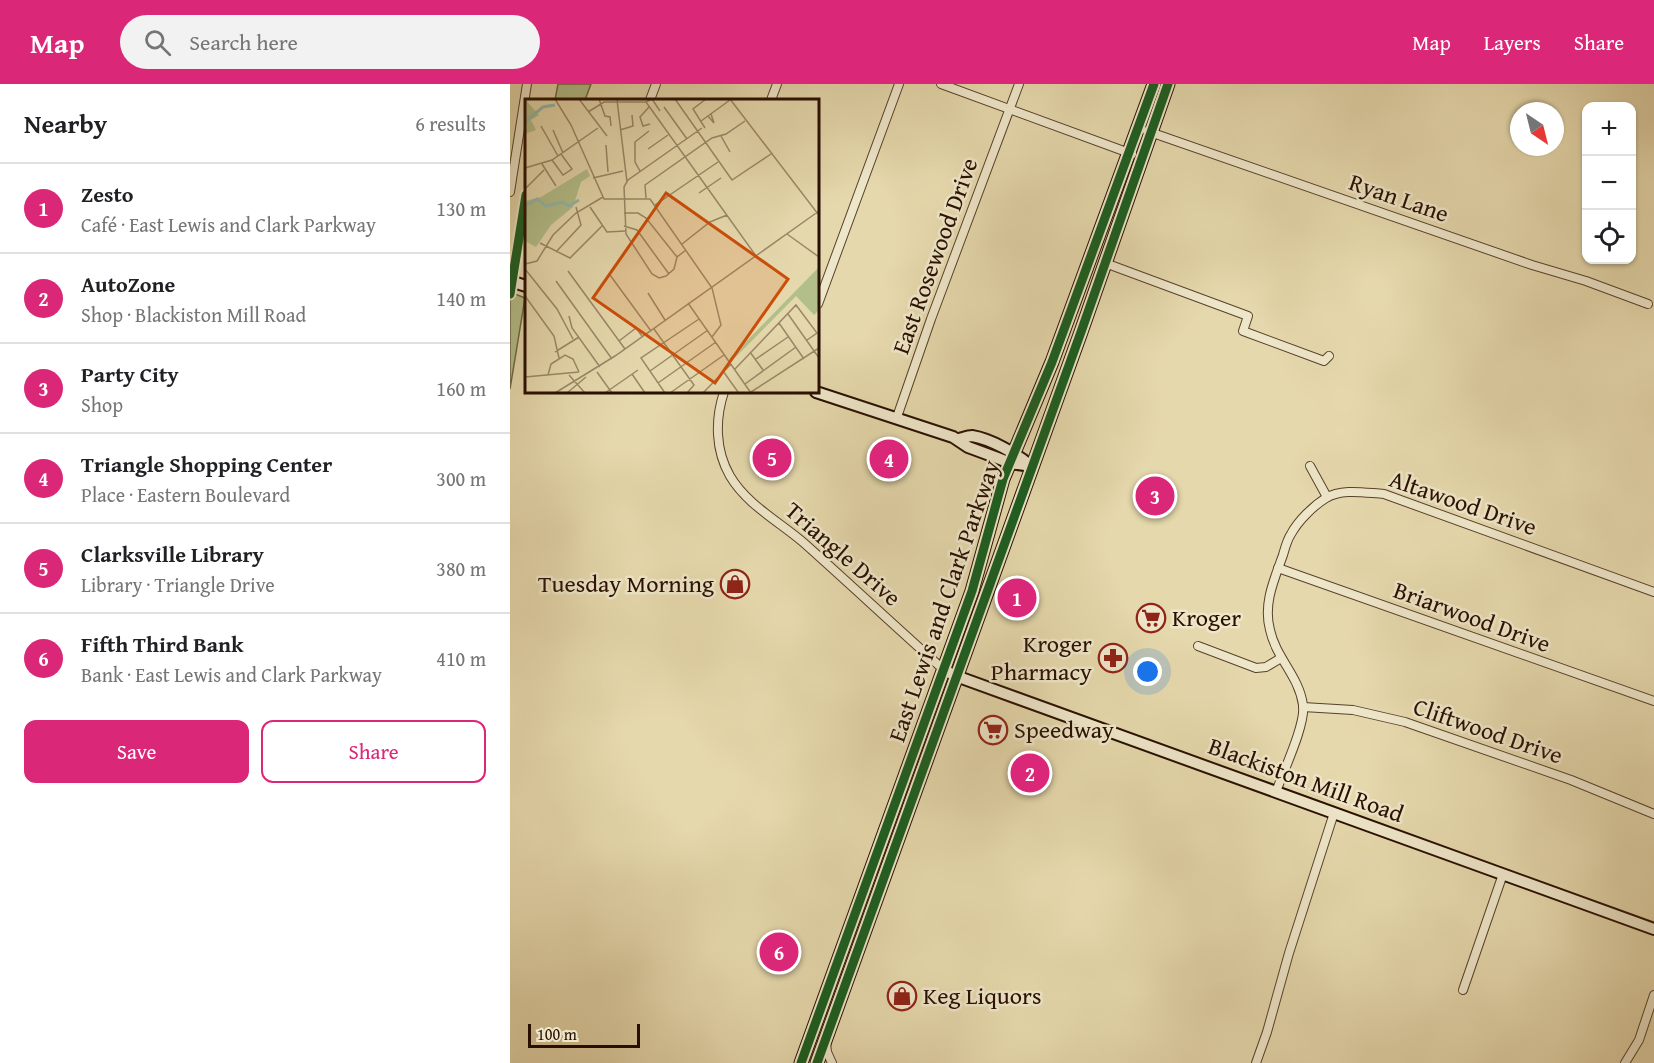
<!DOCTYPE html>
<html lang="en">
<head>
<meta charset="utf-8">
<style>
  :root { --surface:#fff; --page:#f2f2f2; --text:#202124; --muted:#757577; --line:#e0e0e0; --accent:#db2777 }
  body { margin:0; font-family:"Gentium Book Plus",serif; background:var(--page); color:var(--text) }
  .controls { position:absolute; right:18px; top:18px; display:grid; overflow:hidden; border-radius:12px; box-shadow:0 2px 4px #0004 }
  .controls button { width:54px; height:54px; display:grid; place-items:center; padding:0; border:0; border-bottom:2px solid var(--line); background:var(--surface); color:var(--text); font:30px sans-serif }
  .compass { position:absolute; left:1000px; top:18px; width:54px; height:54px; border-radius:50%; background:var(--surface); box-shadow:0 2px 4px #0004; rotate:145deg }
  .scale { position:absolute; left:18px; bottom:15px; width:112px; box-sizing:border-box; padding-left:6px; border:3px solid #290f00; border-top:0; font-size:16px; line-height:21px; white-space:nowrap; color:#290f00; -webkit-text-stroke:4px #eee6c9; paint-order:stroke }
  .you { position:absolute; left:638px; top:588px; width:21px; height:21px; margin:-15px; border:4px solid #fff; border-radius:50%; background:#1a73e8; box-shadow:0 0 0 9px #1a73e833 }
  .badge { display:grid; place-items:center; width:39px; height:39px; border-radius:50%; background:var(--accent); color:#fff; font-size:20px; font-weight:700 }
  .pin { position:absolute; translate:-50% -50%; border:3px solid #fff; box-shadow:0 2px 6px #0006 }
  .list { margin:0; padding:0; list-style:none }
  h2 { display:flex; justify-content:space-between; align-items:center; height:78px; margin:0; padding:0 24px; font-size:26px }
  h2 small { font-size:20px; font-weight:400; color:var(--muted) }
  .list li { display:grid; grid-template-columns:39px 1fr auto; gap:18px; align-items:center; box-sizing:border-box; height:90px; padding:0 24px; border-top:2px solid var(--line) }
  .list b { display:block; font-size:22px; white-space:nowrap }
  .list p { margin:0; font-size:20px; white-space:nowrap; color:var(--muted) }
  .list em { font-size:20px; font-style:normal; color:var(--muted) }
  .actions { display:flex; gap:12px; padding:18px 24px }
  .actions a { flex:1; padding:14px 0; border:2px solid var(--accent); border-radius:12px; text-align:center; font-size:21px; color:var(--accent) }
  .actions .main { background:var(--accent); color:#fff }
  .icon { flex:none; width:33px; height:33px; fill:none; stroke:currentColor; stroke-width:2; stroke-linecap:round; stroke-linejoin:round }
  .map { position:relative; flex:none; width:1144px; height:979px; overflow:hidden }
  header { display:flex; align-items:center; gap:36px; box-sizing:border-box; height:84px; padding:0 30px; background:var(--accent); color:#fff }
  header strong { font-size:28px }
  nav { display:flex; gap:33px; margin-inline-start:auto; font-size:21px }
  .search { width:420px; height:54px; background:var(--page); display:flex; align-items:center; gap:15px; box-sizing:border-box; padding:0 21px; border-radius:33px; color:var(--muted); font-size:22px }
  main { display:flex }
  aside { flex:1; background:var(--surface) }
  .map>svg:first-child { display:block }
  .green { fill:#b3bf8a; stroke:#6e6745; stroke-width:1.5 }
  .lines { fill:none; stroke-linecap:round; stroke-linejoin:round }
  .minor-casing { stroke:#58412b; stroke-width:10 }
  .secondary-casing { stroke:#290f00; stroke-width:14 }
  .primary-casing { stroke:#290f00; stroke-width:15 }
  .minor { stroke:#eee6c9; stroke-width:8 }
  .secondary { stroke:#eee6c9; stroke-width:10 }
  .primary { stroke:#e5d8ac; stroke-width:12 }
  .cycleway-casing { stroke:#eee6c9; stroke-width:13 }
  .cycleway { stroke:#1b5e20; stroke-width:9 }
  .labels { text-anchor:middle; stroke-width:5; stroke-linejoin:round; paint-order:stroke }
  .street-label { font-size:24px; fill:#290f00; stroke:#eee6c9 }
  .poi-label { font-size:24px; fill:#290f00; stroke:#eee6c9; text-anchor:start }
  .inset-river { fill:none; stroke:#96b9ab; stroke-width:3 }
  .inset-road { fill:none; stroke:#9a8867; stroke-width:1.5 }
  .view { fill:#cb4e0a; fill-opacity:0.15; stroke:#cb4e0a; stroke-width:3 }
  .inset-edge { fill:none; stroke:#290f00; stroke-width:3 }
</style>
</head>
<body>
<header>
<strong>Map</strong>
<div class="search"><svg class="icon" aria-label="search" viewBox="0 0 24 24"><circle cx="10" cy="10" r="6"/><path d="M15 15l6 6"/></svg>Search here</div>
<nav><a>Map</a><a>Layers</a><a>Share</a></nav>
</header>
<main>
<aside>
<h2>Nearby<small>6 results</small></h2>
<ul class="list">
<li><span class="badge">1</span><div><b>Zesto</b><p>Café · East Lewis and Clark Parkway</p></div><em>130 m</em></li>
<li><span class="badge">2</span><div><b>AutoZone</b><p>Shop · Blackiston Mill Road</p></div><em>140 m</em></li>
<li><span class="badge">3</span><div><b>Party City</b><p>Shop</p></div><em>160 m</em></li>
<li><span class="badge">4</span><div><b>Triangle Shopping Center</b><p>Place · Eastern Boulevard</p></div><em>300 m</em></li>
<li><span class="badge">5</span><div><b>Clarksville Library</b><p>Library · Triangle Drive</p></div><em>380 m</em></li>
<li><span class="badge">6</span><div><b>Fifth Third Bank</b><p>Bank · East Lewis and Clark Parkway</p></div><em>410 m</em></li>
</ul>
<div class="actions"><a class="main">Save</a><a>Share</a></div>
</aside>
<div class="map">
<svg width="1144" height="979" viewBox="0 0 1144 979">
  <rect width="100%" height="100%" fill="#e5d8ac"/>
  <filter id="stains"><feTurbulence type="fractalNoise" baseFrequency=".00333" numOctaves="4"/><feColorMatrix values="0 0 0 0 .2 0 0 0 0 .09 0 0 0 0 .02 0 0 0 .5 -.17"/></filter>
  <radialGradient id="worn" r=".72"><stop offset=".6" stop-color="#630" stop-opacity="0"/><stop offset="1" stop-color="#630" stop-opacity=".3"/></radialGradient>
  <g class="green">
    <polygon points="48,0 81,0 75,16 45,16"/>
    <polygon points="0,208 15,214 0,305"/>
  </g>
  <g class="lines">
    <g class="minor-casing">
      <g id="minor">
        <polyline points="431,0 622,70"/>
        <polyline points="140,16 146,0"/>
        <polyline points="261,16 267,0"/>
        <polyline points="637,47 1022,181 1076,197 1138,220"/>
        <polyline points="0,108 17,0"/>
        <polyline points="595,179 738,232 733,247 814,277 819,272"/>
        <polyline points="308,220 389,0"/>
        <path d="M214,308C205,335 205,366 220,392C237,421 270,438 294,459C341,501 387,544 434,586"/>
        <polyline points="387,333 421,235 509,0"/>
        <polyline points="800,382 817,413"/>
        <polyline points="768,484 1144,617"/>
        <polyline points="688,562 746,584 756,583 771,574"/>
        <polyline points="793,623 843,626 895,638 1061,696 1144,730"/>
        <path d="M766,708C773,688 796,640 793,621C789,592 766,574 760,546C753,520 764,496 773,471C775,464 777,456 781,450C788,437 803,422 816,414C832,404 856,409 874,410L1144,508"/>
        <polyline points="953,906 993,790"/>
        <polyline points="316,958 317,968 322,979"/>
        <polyline points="746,979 757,948 779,869 824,729"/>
        <polyline points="1115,979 1129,956 1144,911"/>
      </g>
    </g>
    <g class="secondary-casing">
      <g id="secondary">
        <polyline points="0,197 16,202"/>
        <polyline points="306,308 443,353 458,363 485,373 500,379 522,382"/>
        <path d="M449,355C453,354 458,352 462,352C481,355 507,370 521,382"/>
        <polyline points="434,586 446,592 1144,845"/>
      </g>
    </g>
    <g class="primary-casing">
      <g id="primary">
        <polyline points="291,979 462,507 493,395 542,278 644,0"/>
        <polyline points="307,979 571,248 658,0"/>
      </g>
    </g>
    <use href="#minor" class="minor"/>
    <use href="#secondary" class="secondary"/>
    <use href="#primary" class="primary"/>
    <g class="cycleway-casing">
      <g id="cycleway">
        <polyline points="0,210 16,111"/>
        <polyline points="291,979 462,507 493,395 542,278 644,0"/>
        <polyline points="307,979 571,248 658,0"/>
      </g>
    </g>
    <use href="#cycleway" class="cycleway"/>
  </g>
  <defs>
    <g id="shop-ring" transform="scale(1.5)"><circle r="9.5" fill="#eee6c9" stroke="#8f2418" stroke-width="1.5"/><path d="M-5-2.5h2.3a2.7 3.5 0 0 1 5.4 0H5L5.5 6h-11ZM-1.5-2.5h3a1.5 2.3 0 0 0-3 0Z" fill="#8f2418"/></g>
    <g id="supermarket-ring" transform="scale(1.5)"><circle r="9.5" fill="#eee6c9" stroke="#8f2418" stroke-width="1.5"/><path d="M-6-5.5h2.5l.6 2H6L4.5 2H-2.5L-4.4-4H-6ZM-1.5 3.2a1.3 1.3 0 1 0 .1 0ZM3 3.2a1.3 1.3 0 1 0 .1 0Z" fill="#8f2418"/></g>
    <g id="pharmacy-ring" transform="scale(1.5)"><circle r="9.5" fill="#eee6c9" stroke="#8f2418" stroke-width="1.5"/><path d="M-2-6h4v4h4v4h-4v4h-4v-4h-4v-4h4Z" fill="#8f2418"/></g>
  </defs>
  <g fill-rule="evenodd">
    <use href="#shop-ring" x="225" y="500"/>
    <use href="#supermarket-ring" x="641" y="534"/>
    <use href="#pharmacy-ring" x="603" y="574"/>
    <use href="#supermarket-ring" x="483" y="646"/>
    <use href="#shop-ring" x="392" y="912"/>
  </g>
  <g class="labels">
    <g class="street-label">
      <text transform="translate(889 114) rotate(19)" y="8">Ryan Lane</text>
      <text transform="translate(425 172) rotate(-70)" y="8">East Rosewood Drive</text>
      <text transform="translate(953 419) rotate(19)" y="8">Altawood Drive</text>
      <text transform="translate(333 470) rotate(41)" y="8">Triangle Drive</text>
      <text transform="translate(434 517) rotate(-71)" y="8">East Lewis and Clark Parkway</text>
      <text transform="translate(962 533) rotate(20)" y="8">Briarwood Drive</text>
      <text transform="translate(978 647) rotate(19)" y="8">Cliftwood Drive</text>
      <text transform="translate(796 696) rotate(20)" y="8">Blackiston Mill Road</text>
    </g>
    <g class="poi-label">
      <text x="204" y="508" text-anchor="end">Tuesday Morning</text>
      <text x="662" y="542">Kroger</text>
      <text x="582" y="568" text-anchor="end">Kroger<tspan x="582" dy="28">Pharmacy</tspan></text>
      <text x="504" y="654">Speedway</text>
      <text x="413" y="920">Keg Liquors</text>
    </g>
  </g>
  <g transform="translate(15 15)">
    <rect width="294" height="294" fill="#e5d8ac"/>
    <path d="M0,0L14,16L6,21L11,31L0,35ZM62,70L65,77L56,83L48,108L26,126L11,148L0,142V102L16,98ZM294,168V211L289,216L271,197L206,263L204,260Z" fill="#b3bf8a"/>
    <path class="inset-river" d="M1,22L18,8L30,6M0,107L12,100L21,107L37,103L44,107L54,101"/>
    <path class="inset-road" d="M30,0L46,26L79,100H125L187,189M54,0L82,37M74,0L80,17L85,18L86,27M150,0L207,81L246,55M205,0L293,115M92,1L102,83M121,3L127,0L135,12M124,8L115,18L118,27L125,25M139,8L162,40M63,13L79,3H121L231,157M183,17L189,24L186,15M176,22L205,1M16,27L33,57M180,29L168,10L181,0M28,31L38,54M95,31L108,27L107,16M196,37L205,53M81,46L83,73M123,50L143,36M27,61L38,76L47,70L36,55M17,65L31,87M0,69L27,61L73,29M115,72L110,63V43L124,32M68,79L98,72M0,90L19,71M174,94L196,79M121,99L120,86L187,39L201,35L220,22M130,106L193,63M65,108L82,133L100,132M99,114H113L121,119L152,158M99,127L112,131L144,175M262,135L294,158M15,144L45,159L77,127M157,145L185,123L202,116M161,151L152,158L149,170L141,177L134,179L127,175L101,135L99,88L103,81L177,29M31,153L56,126L51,108M0,165L12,162L28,136L51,114L78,98M0,170L32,210L48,240M43,172L100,250M85,176L126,232M31,182L87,260M123,194L140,221M0,197L29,237L34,259M163,204L226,294M263,215L294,259M44,217L47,229L75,268M254,224L279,260M129,230L169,286L162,294M187,238L196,226L187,189M94,242L111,229L117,237M30,253L54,238M225,253L238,271M231,260L263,238M210,270L271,206L292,234L282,241M125,272L183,231M198,272L213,293M72,273L87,294M107,275L120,294M23,276L26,265L40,256L48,260L54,273M44,276L60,294M0,278L54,273M133,284L191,243M220,285L271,248M226,293L294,249M30,294L90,257L294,112M42,294L61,278M80,294L113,271M140,294L116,259L174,220M145,294L199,256M178,294L206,265"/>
    <path class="view" d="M141,94L263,180L190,284L68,199Z"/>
    <rect width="294" height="294" class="inset-edge"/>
  </g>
  <rect width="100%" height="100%" filter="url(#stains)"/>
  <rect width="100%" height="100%" fill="url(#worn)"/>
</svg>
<div class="controls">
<button>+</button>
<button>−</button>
<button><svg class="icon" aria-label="locate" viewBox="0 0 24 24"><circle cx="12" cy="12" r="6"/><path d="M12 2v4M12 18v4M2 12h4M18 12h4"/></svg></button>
</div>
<svg class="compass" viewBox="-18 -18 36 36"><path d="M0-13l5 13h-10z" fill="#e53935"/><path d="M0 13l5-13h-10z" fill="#757577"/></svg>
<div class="scale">100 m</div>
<div class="you"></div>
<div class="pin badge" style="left:507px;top:514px">1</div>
<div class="pin badge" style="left:520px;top:689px">2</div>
<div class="pin badge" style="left:645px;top:412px">3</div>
<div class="pin badge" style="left:379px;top:375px">4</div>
<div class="pin badge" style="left:262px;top:374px">5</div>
<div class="pin badge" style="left:269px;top:868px">6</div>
</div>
</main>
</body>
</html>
